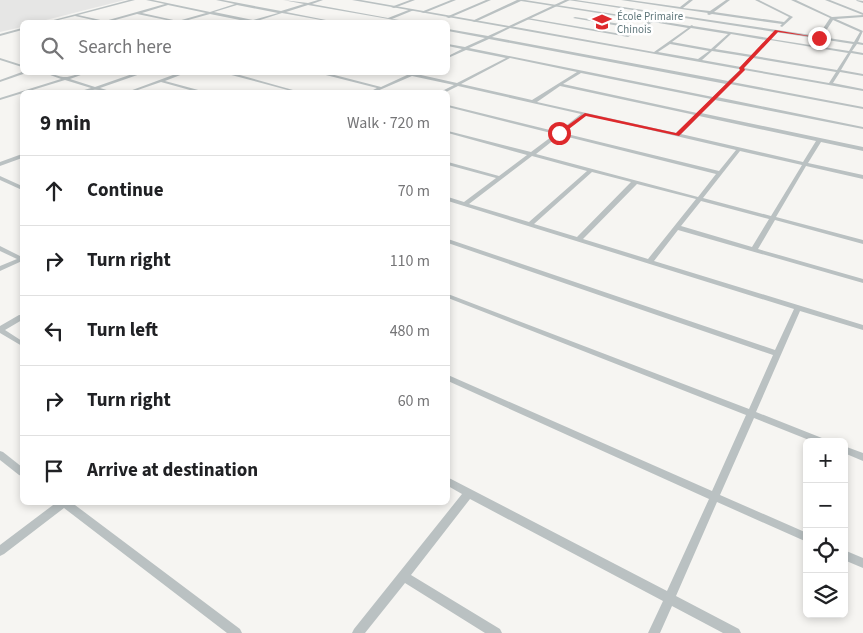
<!DOCTYPE html>
<html lang="en">
<head>
<meta charset="utf-8">
<style>
  :root { --surface:#fff; --page:#f2f2f2; --text:#202124; --muted:#757577; --line:#e0e0e0 }
  body { margin:0; font-family:"Source Sans 3",sans-serif; background:var(--page); color:var(--text) }
  .controls { position:absolute; right:15px; bottom:15px; display:grid; overflow:hidden; border-radius:8px; box-shadow:0 2px 8px #0003 }
  .controls button { width:45px; height:45px; display:grid; place-items:center; padding:0; border:0; border-bottom:1px solid var(--line); background:var(--surface); color:var(--text); font:25px sans-serif }
  .stop { position:absolute; width:15px; height:15px; margin:-11px; border:4px solid #de292c; border-radius:50%; background:#fff }
  .stop.end { background:#de292c; border-color:#fff; box-shadow:0 1px 5px #0008 }
  .list { margin:0; padding:0; list-style:none }
  h2 { display:flex; justify-content:space-between; align-items:center; height:65px; margin:0; padding:0 20px; font-size:21px }
  h2 small { font-size:16px; font-weight:400; color:var(--muted) }
  .list li { display:grid; grid-template-columns:32px 1fr auto; gap:15px; align-items:center; box-sizing:border-box; height:70px; padding:0 20px; border-top:1px solid var(--line) }
  .list b { display:block; font-size:19px; white-space:nowrap }
  .list em { font-size:16px; font-style:normal; color:var(--muted) }
  .icon { flex:none; width:28px; height:28px; fill:none; stroke:currentColor; stroke-width:2; stroke-linecap:round; stroke-linejoin:round }
  .map { position:relative; flex:none; width:863px; height:633px; overflow:hidden }
  .search { position:absolute; background:var(--surface); box-shadow:0 2px 8px #0003; left:20px; top:20px; width:430px; height:55px; display:flex; align-items:center; gap:12px; box-sizing:border-box; padding:0 18px; border-radius:8px; color:var(--muted); font-size:19px }
  .panel { position:absolute; background:var(--surface); box-shadow:0 2px 8px #0003; left:20px; top:90px; width:430px; height:415px; border-radius:8px }
  .map>svg:first-child { display:block }
  .built { fill:#e6e6e5 }
  .lines { fill:none; stroke-linecap:round; stroke-linejoin:round }
  .minor { fill:#bac1c2; fill-rule:evenodd }
  .tertiary { fill:#bac1c2; fill-rule:evenodd }
  .route { fill:#de292c }
  .labels { text-anchor:middle; stroke-width:5; stroke-linejoin:round; paint-order:stroke }
  .far-poi-label { font-size:11px; fill:#61787c; stroke:#fff; text-anchor:start }
</style>
</head>
<body>
<div class="map">
<svg width="863" height="633" viewBox="0 0 863 633">
  <rect width="100%" height="100%" fill="#f6f5f2"/>
  <polygon class="built" points="0,0 125,0 38,22 22,22 22,27 0,32"/>
  <g class="lines">
    <g class="minor">
      <path d="M129,0H135L78,15L105,21L165,4L146,0H153L210,12L235,4L216,0H223L281,11L304,4L283,0L308,3L318,0H323L312,4L388,18L411,9L414,10L392,19L406,21V22L308,5L286,12L331,21L332,22L282,13L257,21V22H250L210,14L181,22H176L137,14L108,22H102L75,16L50,22H46ZM168,5L206,13L178,21L142,13ZM237,5L278,13L253,20L214,12Z"/>
      <polygon points="410,0 415,0 394,8 391,7"/>
      <polygon points="451,0 456,0 424,13 421,12"/>
      <polygon points="486,0 491,0 449,18 446,17"/>
      <path d="M517,0H525L690,26L692,25L693,26L768,38L770,37L771,39L849,51L853,44L568,0H576L818,36L830,18L791,0H796L832,17L863,15V17L836,19L863,31L858,42L863,43V45L857,44L852,51L863,53V55L851,53L841,70L863,74V76L840,72L833,83L863,89V91L744,70L732,82L863,107V109L730,84L717,97L863,127V129L715,100L701,113L863,147V151L821,142L808,163L863,175V179L806,166L776,217L863,240V244L775,220L758,249L863,279V283L678,230L654,261L863,325V330L800,311L756,412L827,440L828,442H814L754,418L720,495L807,533V542L717,502L676,596L739,629L741,633H723L672,606L660,633H648L663,601L470,499L411,575L500,629L502,633H485L405,583L365,633H352L354,629L462,494L448,486V478L451,479L667,591L709,499L448,381V375L712,491L746,415L448,298V294L749,409L773,355L448,243V239L775,350L794,309L448,201V197L464,202L496,178L448,165V162L499,176L527,155L448,133V131L531,152L555,134L448,107V105L558,132L581,114L458,86L446,92H442V91L454,85L412,76L375,92H371V91L377,88L314,72H323L381,87L407,75L399,72L412,73L457,83L506,58L466,50L448,58V56L462,49L448,46V44L465,47L485,38L448,31V29L488,36L510,26L654,52L688,28L653,22L628,37L526,19L528,18L627,35L637,29L573,18L575,17L640,27L649,21L521,1L475,22L472,21ZM833,20L860,32L854,42L822,37ZM510,28L739,69L740,70L728,81L492,37ZM691,28L728,34L711,49L672,42ZM731,34L766,40L752,55L715,49ZM489,39L726,84L713,97L469,48ZM770,40L848,53L837,70L755,56ZM670,44L709,51L698,59L658,52ZM712,51L750,57L741,67L702,60ZM510,58L577,72L532,100L461,84ZM753,58L836,72L829,83L744,68ZM581,73L711,99L697,113L563,84ZM560,86L695,115L676,133L537,102ZM586,115L736,150L719,171L563,133ZM699,116L816,141L803,162L681,134ZM560,135L716,174L698,197L536,154ZM740,151L802,165L771,216L703,198ZM532,156L587,171L529,222L469,204ZM592,172L631,182L577,237L534,224ZM637,184L696,199L648,259L583,239ZM701,201L769,219L752,247L681,226Z"/>
      <polygon points="621,0 630,0 680,7 689,0 693,0 683,8 710,11 726,0 730,0 714,12 784,22 789,17 755,0 759,0 793,17 782,27 780,26 782,24 712,14 709,15 707,14 708,13"/>
      <polygon points="825,0 830,0 863,13 863,15"/>
      <polygon points="856,0 863,1 863,3 857,1"/>
      <polygon points="22,28 22,30 0,36 0,34"/>
      <polygon points="0,58 22,65 22,67 0,60"/>
      <polygon points="22,72 29,72 0,82 0,80"/>
      <path d="M42,72C50,72 56,76 63,77C70,78 80,72 89,72L70,79L95,87L138,72H146L100,88L110,91V92C104,92 99,89 93,90C89,91 86,92 81,92V91L91,88L65,80L0,100V98L61,79Z"/>
      <polygon points="181,72 188,72 165,81 202,91 202,92 197,92 161,82 132,92 127,92"/>
      <polygon points="220,72 229,72 300,92 295,92"/>
      <polygon points="22,154 22,158 0,166 0,162"/>
      <polygon points="0,176 22,186 22,190 0,180"/>
      <polygon points="0,246 22,257 22,261 0,271 0,266 17,259 0,251"/>
      <polygon points="19,315 22,315 22,320 5,330 22,341 22,346 0,333 0,326"/>
      <polygon points="844,446 863,453 863,461 844,453"/>
      <polygon points="0,451 3,452 22,467 22,476 19,475 0,460"/>
      <polygon points="57,502 71,502 240,629 242,633 227,633 64,508 4,554 0,556 0,545"/>
      <polygon points="844,550 863,558 863,568 844,560"/>
    </g>
    <polygon class="tertiary" points="352,0 361,0 509,26 565,0 570,0 510,28"/>
  </g>
  <polygon class="route" points="775,30 821,38 778,32 744,68 745,70 679,136 586,116 561,135 557,133 585,113 676,133 740,70 739,68"/>
  <defs>
    <g id="school-bare" transform="scale(1.5)"><path d="M0-5L7-2L0 1L-7-2ZM-4 1L0 2.5L4 1V4Q0 6-4 4Z" fill="#de292c" stroke="#fff" stroke-width="2.5" paint-order="stroke"/></g>
  </defs>
  <g fill-rule="evenodd">
    <use href="#school-bare" x="602" y="22"/>
  </g>
  <g class="labels">
    <g class="far-poi-label">
      <text x="617" y="20">École Primaire<tspan x="617" dy="13">Chinois</tspan></text>
    </g>
  </g>
</svg>
<div class="controls">
<button>+</button>
<button>−</button>
<button><svg class="icon" aria-label="locate" viewBox="0 0 24 24"><circle cx="12" cy="12" r="6"/><path d="M12 2v4M12 18v4M2 12h4M18 12h4"/></svg></button>
<button><svg class="icon" aria-label="layers" viewBox="0 0 24 24"><path d="M12 4l9 5-9 5-9-5zM3 14l9 5 9-5"/></svg></button>
</div>
<div class="stop" style="left:559px;top:133px"></div>
<div class="stop end" style="left:819px;top:38px"></div>
<div class="search"><svg class="icon" aria-label="search" viewBox="0 0 24 24"><circle cx="10" cy="10" r="6"/><path d="M15 15l6 6"/></svg>Search here</div>
<section class="panel">
<h2>9 min<small>Walk · 720 m</small></h2>
<ul class="list">
<li><svg class="icon" aria-label="ahead" viewBox="0 0 24 24"><path d="M12 20V5M6 11l6-6 6 6"/></svg><div><b>Continue</b></div><em>70 m</em></li>
<li><svg class="icon" aria-label="right" viewBox="0 0 24 24"><path d="M7 20v-9h11M14 6l5 5-5 5"/></svg><div><b>Turn right</b></div><em>110 m</em></li>
<li><svg class="icon" aria-label="left" viewBox="0 0 24 24"><path d="M17 20v-9H6M10 6l-5 5 5 5"/></svg><div><b>Turn left</b></div><em>480 m</em></li>
<li><svg class="icon" aria-label="right" viewBox="0 0 24 24"><path d="M7 20v-9h11M14 6l5 5-5 5"/></svg><div><b>Turn right</b></div><em>60 m</em></li>
<li><svg class="icon" aria-label="arrive" viewBox="0 0 24 24"><path d="M6 21V4h12l-3 4 3 4H6"/></svg><div><b>Arrive at destination</b></div></li>
</ul>
</section>
</div>
</body>
</html>
